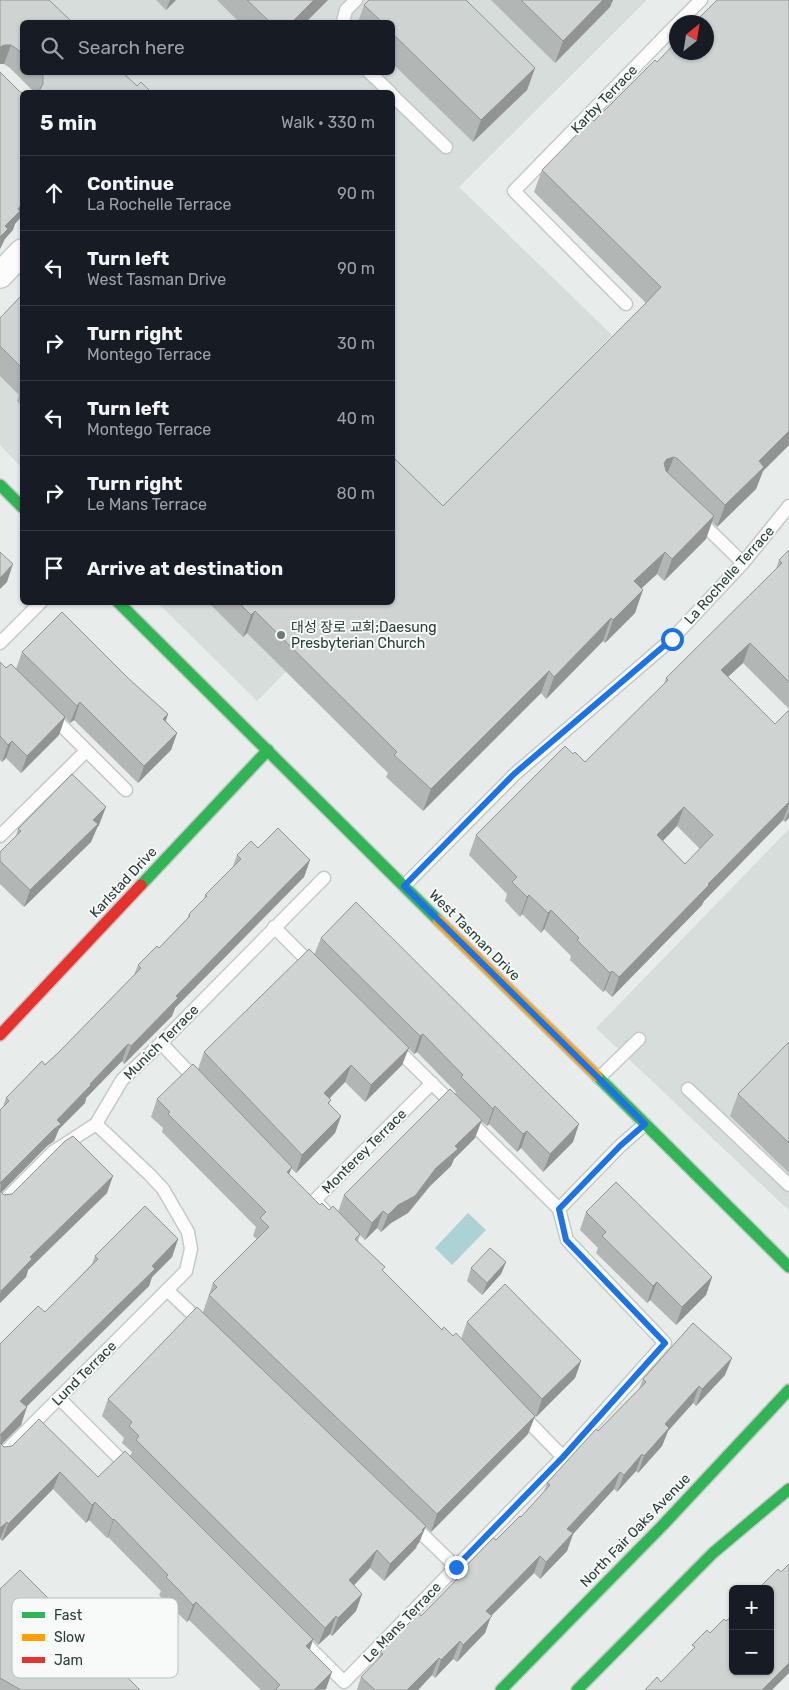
<!DOCTYPE html>
<html lang="en">
<head>
<meta charset="utf-8">
<style>
  :root { --surface:#171b24; --page:#242831; --text:#f1f3f6; --muted:#9ea1a6; --line:#363941 }
  body { margin:0; font-family:Rubik,"Noto Sans KR",sans-serif; background:var(--page); color:var(--text) }
  .controls { position:absolute; right:15px; bottom:15px; display:grid; overflow:hidden; border-radius:8px; box-shadow:0 1px 4px #0004 }
  .controls button { width:45px; height:45px; display:grid; place-items:center; padding:0; border:0; border-bottom:1px solid var(--line); background:var(--surface); color:var(--text); font:25px sans-serif }
  .compass { position:absolute; left:669px; top:15px; width:45px; height:45px; border-radius:50%; background:var(--surface); box-shadow:0 1px 4px #0004; rotate:30deg }
  .stop { position:absolute; width:15px; height:15px; margin:-11px; border:4px solid #1a73e8; border-radius:50%; background:#fff }
  .stop.end { background:#1a73e8; border-color:#fff; box-shadow:0 1px 5px #0008 }
  .list { margin:0; padding:0; list-style:none }
  h2 { display:flex; justify-content:space-between; align-items:center; height:65px; margin:0; padding:0 20px; font-size:21px }
  h2 small { font-size:16px; font-weight:400; color:var(--muted) }
  .list li { display:grid; grid-template-columns:32px 1fr auto; gap:15px; align-items:center; box-sizing:border-box; height:75px; padding:0 20px; border-top:1px solid var(--line) }
  .list b { display:block; font-size:19px; white-space:nowrap }
  .list p { margin:0; font-size:16px; white-space:nowrap; color:var(--muted) }
  .list em { font-size:16px; font-style:normal; color:var(--muted) }
  .icon { flex:none; width:28px; height:28px; fill:none; stroke:currentColor; stroke-width:2; stroke-linecap:round; stroke-linejoin:round }
  .map { position:relative; flex:none; width:789px; height:1690px; overflow:hidden }
  .search { position:absolute; background:var(--surface); box-shadow:0 1px 4px #0004; left:20px; top:20px; width:375px; height:55px; display:flex; align-items:center; gap:12px; box-sizing:border-box; padding:0 18px; border-radius:8px; color:var(--muted); font-size:19px }
  .panel { position:absolute; background:var(--surface); box-shadow:0 1px 4px #0004; left:20px; top:90px; width:375px; height:515px; border-radius:8px }
  .map>svg:first-child { display:block }
  .built { fill:#d6ddda }
  .water { fill:#acd2d6 }
  .lines { fill:none; stroke-linecap:round; stroke-linejoin:round }
  .lane-casing { stroke:#c5c9c7; stroke-width:15 }
  .street-casing { stroke:#c5c9c7; stroke-width:28 }
  .fast-casing { stroke:#c4c9c7; stroke-width:14 }
  .slow-casing { stroke:#c4c9c7; stroke-width:14 }
  .jam-casing { stroke:#c4c9c7; stroke-width:14 }
  .lane { stroke:#fcfcfc; stroke-width:12 }
  .street { stroke:#fcfcfc; stroke-width:25 }
  .fast { stroke:#30b455; stroke-width:11 }
  .slow { stroke:#ff9f0a; stroke-width:11 }
  .jam { stroke:#e5322d; stroke-width:11 }
  .wall { fill:#b2b6b5; fill-rule:evenodd }
  .shaded-wall { fill:#919493 }
  .building { fill:#cfd4d2; stroke:#919493; fill-rule:evenodd }
  .route { stroke:#1a73e8; stroke-width:6 }
  .poi-dot { fill:#6a7c76; stroke:#f7faf8; stroke-width:2 }
  .labels { text-anchor:middle; stroke-width:4; stroke-linejoin:round; paint-order:stroke }
  .street-label { font-size:14px; fill:#263f37; stroke:#f7faf8 }
  .poi-label { font-size:14px; fill:#263f37; stroke:#f7faf8; text-anchor:start }
  .key { fill:#f7faf8; stroke:#b8c2be; stroke-width:1 }
  .key-label { font-size:14px; fill:#263f37 }
</style>
</head>
<body>
<div class="map">
<svg width="789" height="1690" viewBox="0 0 789 1690">
  <rect width="100%" height="100%" fill="#e8ecea"/>
  <g class="built">
    <polygon points="48,0 647,0 459,187 612,335 393,562 392,92 142,92 122,73 392,72 392,22 71,22"/>
    <polygon points="22,305 22,468 0,445 0,328"/>
    <polygon points="158,603 353,603 257,701"/>
    <polygon points="789,829 789,1210 783,1205 596,1028"/>
  </g>
  <polygon class="water" points="468,1213 486,1230 452,1265 435,1248"/>
  <g class="lines">
    <g class="lane-casing">
      <g id="lane">
        <polyline points="343,22 346,10 356,0"/>
        <polyline points="679,22 701,0"/>
        <polyline points="369,72 390,92"/>
        <polyline points="392,95 446,147"/>
        <polyline points="626,304 514,191 676,25"/>
        <polyline points="698,519 743,563"/>
        <polyline points="0,643 41,602"/>
        <polyline points="50,714 126,790"/>
        <polyline points="0,836 86,751"/>
        <polyline points="404,886 515,774 672,639 743,563 789,506"/>
        <polyline points="274,927 314,967"/>
        <polyline points="161,1043 197,1081"/>
        <polyline points="599,1078 639,1039"/>
        <polyline points="688,1089 789,1185"/>
        <polyline points="0,1205 53,1152 96,1124 122,1080 161,1043 324,878"/>
        <polyline points="559,1209 620,1146 645,1124"/>
        <polyline points="325,1211 315,1200 432,1083"/>
        <polyline points="167,1290 203,1324"/>
        <polyline points="59,1398 130,1469"/>
        <polyline points="521,1414 563,1457"/>
        <polyline points="0,1457 186,1271 191,1249 188,1232 163,1189 150,1175 96,1124"/>
        <polyline points="411,1523 456,1567"/>
        <polyline points="298,1636 344,1682 563,1457 665,1343 567,1240 559,1209 394,1046"/>
      </g>
    </g>
    <g class="street-casing">
      <polyline id="street" points="0,275 22,252"/>
    </g>
    <g class="fast-casing">
      <g id="fast">
        <polyline points="0,485 22,507"/>
        <polyline points="118,602 438,920"/>
        <polyline points="141,885 268,750"/>
        <polyline points="597,1076 789,1267"/>
        <polyline points="501,1690 663,1525 789,1390"/>
        <polyline points="577,1690 713,1553 789,1489"/>
      </g>
    </g>
    <g class="slow-casing">
      <polyline id="slow" points="438,920 597,1076"/>
    </g>
    <g class="jam-casing">
      <polyline id="jam" points="0,1035 141,885"/>
    </g>
    <use href="#lane" class="lane"/>
    <use href="#street" class="street"/>
    <use href="#fast" class="fast"/>
    <use href="#slow" class="slow"/>
    <use href="#jam" class="jam"/>
  </g>
  <g class="wall">
    <polygon points="0,0 22,22 22,72 122,72 137,86 151,92 34,92 10,68 4,64 0,64"/>
    <polygon points="156,0 176,0 166,10"/>
    <polygon points="217,0 328,0 306,22 239,22"/>
    <polygon points="491,0 613,0 610,7 555,63"/>
    <polygon points="789,0 789,445 763,471 756,489 717,527 712,522 706,539 664,581 657,574 641,588 635,613 605,643 603,641 546,699 541,693 423,811 386,777 388,773 247,633 243,637 208,602 392,602 443,506 646,303 534,192 542,170 657,62"/>
    <polygon points="364,5 535,68 527,90 473,142 392,63 392,22 358,22"/>
    <polygon points="22,295 22,406 17,401 19,395 0,376 0,318"/>
    <path d="M789,550V709L743,663L727,677L775,724L789,710V818L785,822L783,820L704,901L702,905L612,997L605,990L603,992L570,960L571,956L544,929L541,933L522,914L520,917L505,901L507,894L469,855L476,835L573,754L585,762L664,684L666,678L776,569L779,560ZM677,826L700,849L685,864L663,841Z"/>
    <polygon points="22,652 129,679 168,714 166,721 177,733 171,750 138,783 74,720 70,723 65,718 59,735 21,773 6,758 2,762 0,760 0,662 6,668 16,669"/>
    <polygon points="99,825 97,828 91,842 24,907 0,884 0,861 16,836 18,829"/>
    <polygon points="258,848 310,860 304,877 175,1008 172,1016 124,1064 122,1061 86,1098 85,1103 59,1129 54,1141 47,1146 1,1192 4,1195 107,1193 28,1270 26,1277 0,1303 0,1110 3,1107 6,1098 58,1053 134,975 138,965 159,948 187,919 189,914 204,899 205,895 232,869 237,855"/>
    <path d="M321,938L573,1142L543,1172L521,1148L517,1152L489,1124L487,1126L481,1121L475,1138L454,1159L451,1166L430,1186L408,1213L391,1223L381,1232L377,1228L365,1240L360,1235L358,1241L383,1271L442,1330L453,1336L461,1339L467,1322L581,1361L575,1378L536,1417L533,1415L535,1416L528,1434L431,1532L425,1526L419,1543L417,1545L416,1548L384,1581L370,1568L354,1585L362,1594L356,1611L332,1636L330,1634L318,1645L313,1640L310,1650L326,1689L325,1690H261L189,1620L187,1622L172,1608L159,1595L161,1591L108,1537L107,1538L89,1520L86,1523L53,1489L2,1541L0,1539V1344L45,1312L92,1264L95,1256L178,1239L172,1257L152,1277L149,1286L26,1407L21,1425L1,1444L4,1447L98,1477L130,1456L132,1452L122,1443L124,1438L102,1416L108,1399L203,1312L213,1283L257,1239L253,1236L256,1227L162,1132L163,1128L151,1117L157,1099L198,1069L204,1052L314,955ZM408,1048L414,1054L417,1052L456,1092L455,1094L344,1195L338,1212L329,1210L320,1205L289,1174L291,1168L296,1173L335,1133L341,1116L329,1104L331,1100L329,1099L345,1082L365,1102L402,1065Z"/>
    <polygon points="789,1042 789,1173 730,1116 738,1094"/>
    <polygon points="586,1212 712,1277 706,1295 676,1325 650,1300 647,1303 596,1253 598,1248 580,1230"/>
    <polygon points="506,1262 501,1274 482,1295 467,1281 471,1268"/>
    <polygon points="725,1375 696,1406 693,1403 668,1431 662,1446 638,1473 636,1471 617,1492 614,1489 573,1534 567,1551 540,1579 534,1573 491,1616 485,1633 457,1662 453,1659 435,1678 432,1675 418,1690 357,1690 361,1677 377,1661 380,1652 421,1616 458,1578 461,1571 521,1517 544,1492 547,1483 639,1389 643,1379"/>
    <polygon points="0,1589 140,1690 0,1690"/>
  </g>
  <g class="shaded-wall">
    <polygon points="170,0 176,0 166,10"/>
    <polygon points="314,0 328,0 306,22 292,22"/>
    <polygon points="603,0 613,0 610,7 555,63 563,41"/>
    <polygon points="4,45 11,45 4,64 0,64 0,47"/>
    <polygon points="535,68 527,90 473,142 481,120"/>
    <polygon points="22,204 22,216 15,224 13,230 5,239 0,249 0,237 5,226 18,209"/>
    <polygon points="789,431 789,445 763,471 756,489 717,527 725,505 759,461"/>
    <polygon points="674,457 665,479 664,463 667,459"/>
    <polygon points="714,516 706,539 664,581 672,559"/>
    <polygon points="665,552 657,574 626,603 634,581"/>
    <polygon points="13,564 7,582 0,589 0,578"/>
    <polygon points="643,590 635,613 605,643 613,620"/>
    <polygon points="255,611 247,633 243,637 251,615"/>
    <polygon points="611,618 603,641 546,699 554,677"/>
    <polygon points="750,643 743,663 714,690 721,670"/>
    <polygon points="549,671 541,693 423,811 431,789"/>
    <polygon points="80,702 74,720 70,723 77,706"/>
    <polygon points="168,714 162,731 163,719"/>
    <polygon points="65,717 59,735 21,773 27,756"/>
    <polygon points="177,733 171,750 138,783 144,766"/>
    <polygon points="12,741 6,758 2,762 8,745"/>
    <polygon points="789,802 789,805 783,820 704,901 702,905 612,997 619,977 708,884"/>
    <polygon points="106,807 99,825 97,828 91,842 24,907 30,890 93,820"/>
    <polygon points="684,807 677,826 650,854 657,835"/>
    <polygon points="789,811 789,818 785,822"/>
    <polygon points="310,860 304,877 175,1008 172,1016 124,1064 131,1046 176,996"/>
    <polygon points="529,895 522,914 520,917 527,897"/>
    <polygon points="551,910 544,929 541,933 548,913"/>
    <polygon points="612,971 605,990 603,992 610,973"/>
    <polygon points="423,1034 417,1052 414,1054 420,1036"/>
    <polygon points="128,1044 122,1061 86,1098 85,1103 59,1129 54,1141 47,1146 0,1194 1,1182 90,1084"/>
    <polygon points="409,1048 402,1065 365,1102 371,1085"/>
    <polygon points="351,1065 345,1082 317,1111 324,1093"/>
    <polygon points="495,1106 489,1124 487,1126 493,1109"/>
    <polygon points="341,1116 335,1133 296,1173 302,1155"/>
    <polygon points="482,1120 475,1138 454,1159 451,1166 430,1186 408,1213 391,1223 381,1232 388,1215 436,1168 455,1146"/>
    <polygon points="579,1124 573,1142 543,1172 550,1154"/>
    <polygon points="527,1131 521,1148 517,1152 523,1134"/>
    <polygon points="292,1167 285,1184 287,1172"/>
    <polygon points="113,1176 107,1193 28,1270 26,1277 0,1303 0,1294 1,1291 30,1257"/>
    <polygon points="383,1211 377,1228 365,1240 372,1223"/>
    <polygon points="178,1239 172,1257 152,1277 149,1286 14,1419 20,1401"/>
    <polygon points="506,1262 501,1274 482,1295 487,1283"/>
    <polygon points="712,1277 706,1295 676,1325 682,1307"/>
    <polygon points="657,1282 650,1300 647,1303 653,1286"/>
    <polygon points="732,1358 725,1375 696,1406 702,1389"/>
    <polygon points="581,1361 575,1378 536,1417 542,1399"/>
    <polygon points="699,1386 693,1403 668,1431 662,1446 638,1473 644,1456 665,1424"/>
    <polygon points="27,1407 21,1425 0,1446 1,1434"/>
    <polygon points="535,1416 528,1434 431,1532 437,1514"/>
    <polygon points="642,1454 636,1471 617,1492 624,1475"/>
    <polygon points="60,1472 53,1489 2,1541 8,1524"/>
    <polygon points="620,1472 614,1489 573,1534 567,1551 540,1579 546,1562 567,1529"/>
    <polygon points="95,1502 89,1520 86,1523 92,1505"/>
    <polygon points="114,1519 108,1537 107,1538 113,1520"/>
    <polygon points="7,1522 0,1539 0,1528"/>
    <polygon points="426,1526 419,1543 417,1545 416,1548 384,1581 390,1564"/>
    <polygon points="377,1550 370,1568 342,1598 349,1580"/>
    <polygon points="540,1556 534,1573 491,1616 485,1633 457,1662 463,1645 486,1611"/>
    <polygon points="362,1594 356,1611 332,1636 338,1618"/>
    <polygon points="196,1602 189,1620 187,1622 193,1605"/>
    <polygon points="336,1616 330,1634 318,1645 325,1628"/>
    <polygon points="313,1639 307,1657 306,1646"/>
    <polygon points="460,1641 453,1659 435,1678 441,1660"/>
    <polygon points="439,1658 432,1675 418,1690 407,1690"/>
    <polygon points="789,1663 789,1673 772,1690 762,1690"/>
    <polygon points="332,1672 326,1689 314,1690"/>
  </g>
  <g class="building">
    <polygon points="0,0 49,0 72,22 22,22 22,54 17,49 11,45 4,45 0,47"/>
    <polygon points="247,0 314,0 292,22 270,22"/>
    <polygon points="369,0 466,0 535,68 481,120 392,33 392,22 382,22 364,5"/>
    <polygon points="521,0 603,0 563,41"/>
    <polygon points="717,0 789,0 789,431 759,461 764,467 725,505 678,459 674,457 667,459 664,463 666,471 714,516 672,559 665,552 634,581 643,590 613,620 611,618 554,677 549,671 431,789 394,755 397,752 255,611 251,615 238,602 392,602 392,456 443,506 645,304 661,287 542,170 592,119 594,121 655,60 657,62 676,42 676,52 706,52 706,22 695,22"/>
    <polygon points="0,72 19,91 22,93 22,204 18,209 20,211 5,226 8,229 0,237"/>
    <polygon points="40,72 122,72 137,86 141,82 151,92 36,92 39,91 43,84 43,76"/>
    <polygon points="22,295 22,368 0,346 0,318"/>
    <path d="M789,550V682L750,643L721,670L775,724L789,710V802L708,884L709,885L619,977L612,971L610,973L577,940L579,938L551,910L548,913L529,895L527,897L512,882L517,877L476,835L565,746L573,754L575,752L585,762L668,680L666,678L782,563L779,560ZM684,807L713,835L685,864L657,835Z"/>
    <polygon points="0,552 13,564 0,578"/>
    <polygon points="62,612 129,679 168,714 163,719 177,733 144,766 80,702 77,706 22,652"/>
    <polygon points="0,662 6,668 11,664 65,717 27,756 12,741 8,745 0,736"/>
    <polygon points="72,774 106,807 93,820 98,824 30,890 0,861 0,852 21,831 18,829"/>
    <polygon points="278,828 310,860 176,996 178,998 131,1046 128,1044 90,1084 91,1085 57,1120 61,1124 54,1129 1,1182 0,1184 0,1110 9,1101 6,1098 42,1061 45,1065 58,1053 141,968 138,965 157,946 159,948 190,916 189,914 207,896 205,895 241,859 237,855 251,841 258,848"/>
    <polygon points="356,902 579,1124 550,1154 527,1131 523,1134 495,1106 493,1109 461,1077 463,1075 423,1034 420,1036 321,938"/>
    <polygon points="309,949 409,1048 371,1085 351,1065 324,1093 331,1100 328,1103 341,1116 302,1155 204,1052"/>
    <polygon points="789,1042 789,1143 738,1094"/>
    <polygon points="193,1064 292,1167 287,1172 320,1205 322,1203 329,1210 333,1206 360,1234 355,1239 385,1267 382,1270 442,1330 444,1327 453,1336 456,1333 530,1411 535,1416 437,1514 209,1295 217,1287 213,1283 269,1227 260,1218 266,1212 168,1114 170,1112 157,1099"/>
    <polygon points="450,1089 482,1120 455,1146 458,1149 436,1168 415,1196 398,1205 388,1215 383,1211 372,1223 344,1195"/>
    <polygon points="73,1136 113,1176 30,1257 32,1259 1,1291 0,1290 0,1191 4,1195 12,1194 65,1141"/>
    <polygon points="616,1182 712,1277 682,1307 657,1282 653,1286 602,1236 606,1232 586,1212"/>
    <polygon points="145,1206 178,1239 152,1266 155,1269 20,1401 27,1407 1,1434 0,1436 0,1344 38,1306 45,1312 98,1259 95,1256"/>
    <polygon points="490,1248 506,1262 487,1283 471,1268"/>
    <polygon points="505,1284 581,1361 542,1399 467,1322"/>
    <polygon points="197,1307 426,1526 422,1530 423,1531 390,1564 377,1550 349,1580 362,1594 338,1618 336,1616 325,1628 136,1440 139,1436 129,1426 132,1422 108,1399"/>
    <polygon points="693,1323 732,1358 702,1389 699,1386 665,1424 669,1428 644,1456 642,1454 624,1475 620,1472 567,1529 573,1533 546,1562 540,1556 486,1611 492,1616 463,1645 460,1641 441,1660 439,1658 407,1690 375,1690 361,1677 383,1654 380,1652 419,1613 421,1616 463,1573 461,1571 493,1538 496,1540 520,1516 521,1517 550,1485 547,1483 596,1429 598,1431 646,1382 643,1379"/>
    <polygon points="39,1419 98,1477 125,1451 313,1639 306,1646 332,1672 314,1690 275,1690 280,1685 196,1602 193,1605 179,1590 166,1577 168,1575 114,1519 113,1520 95,1502 92,1505 60,1472 8,1524 7,1522 0,1528 0,1443 4,1447 12,1446"/>
    <polygon points="789,1564 789,1663 762,1690 645,1690 657,1677 661,1682 695,1647 692,1645 707,1630 710,1633 724,1619 726,1621 733,1615 733,1671 770,1671 770,1589 758,1589 778,1569 781,1572"/>
    <polygon points="20,1570 140,1690 21,1690 0,1678 0,1589"/>
  </g>
  <g class="lines">
    <polyline class="route" points="456,1567 563,1457 665,1343 566,1240 559,1209 620,1146 645,1124 404,886 514,774 672,639"/>
  </g>
  <circle class="poi-dot" cx="281" cy="635" r="5"/>
  <g class="labels">
    <g class="street-label">
      <text transform="translate(604 99) rotate(-46)" y="5">Karby Terrace</text>
      <text transform="translate(729 575) rotate(-48)" y="5">La Rochelle Terrace</text>
      <text transform="translate(123 882) rotate(-47)" y="5">Karlstad Drive</text>
      <text transform="translate(475 935) rotate(45)" y="5">West Tasman Drive</text>
      <text transform="translate(161 1042) rotate(-45)" y="5">Munich Terrace</text>
      <text transform="translate(364 1151) rotate(-45)" y="5">Monterey Terrace</text>
      <text transform="translate(84 1373) rotate(-45)" y="5">Lund Terrace</text>
      <text transform="translate(635 1530) rotate(-46)" y="5">North Fair Oaks Avenue</text>
      <text transform="translate(402 1622) rotate(-46)" y="5">Le Mans Terrace</text>
    </g>
    <g class="poi-label">
      <text x="291" y="632">대성 장로 교회;Daesung<tspan x="291" dy="16">Presbyterian Church</tspan></text>
    </g>
  </g>
  <rect x="12" y="1598" width="166" height="80" rx="8" class="key"/>
  <rect x="22" y="1612" width="23" height="6" fill="#30b455"/>
  <rect x="22" y="1634" width="23" height="7" fill="#ff9f0a"/>
  <rect x="22" y="1657" width="23" height="6" fill="#e5322d"/>
  <g class="key-label">
    <text x="54" y="1620">Fast</text>
    <text x="54" y="1642">Slow</text>
    <text x="54" y="1665">Jam</text>
  </g>
</svg>
<div class="controls">
<button>+</button>
<button>−</button>
</div>
<svg class="compass" viewBox="-18 -18 36 36"><path d="M0-13l5 13h-10z" fill="#e53935"/><path d="M0 13l5-13h-10z" fill="#9ea1a6"/></svg>
<div class="stop" style="left:672px;top:639px"></div>
<div class="stop end" style="left:456px;top:1567px"></div>
<div class="search"><svg class="icon" aria-label="search" viewBox="0 0 24 24"><circle cx="10" cy="10" r="6"/><path d="M15 15l6 6"/></svg>Search here</div>
<section class="panel">
<h2>5 min<small>Walk · 330 m</small></h2>
<ul class="list">
<li><svg class="icon" aria-label="ahead" viewBox="0 0 24 24"><path d="M12 20V5M6 11l6-6 6 6"/></svg><div><b>Continue</b><p>La Rochelle Terrace</p></div><em>90 m</em></li>
<li><svg class="icon" aria-label="left" viewBox="0 0 24 24"><path d="M17 20v-9H6M10 6l-5 5 5 5"/></svg><div><b>Turn left</b><p>West Tasman Drive</p></div><em>90 m</em></li>
<li><svg class="icon" aria-label="right" viewBox="0 0 24 24"><path d="M7 20v-9h11M14 6l5 5-5 5"/></svg><div><b>Turn right</b><p>Montego Terrace</p></div><em>30 m</em></li>
<li><svg class="icon" aria-label="left" viewBox="0 0 24 24"><path d="M17 20v-9H6M10 6l-5 5 5 5"/></svg><div><b>Turn left</b><p>Montego Terrace</p></div><em>40 m</em></li>
<li><svg class="icon" aria-label="right" viewBox="0 0 24 24"><path d="M7 20v-9h11M14 6l5 5-5 5"/></svg><div><b>Turn right</b><p>Le Mans Terrace</p></div><em>80 m</em></li>
<li><svg class="icon" aria-label="arrive" viewBox="0 0 24 24"><path d="M6 21V4h12l-3 4 3 4H6"/></svg><div><b>Arrive at destination</b></div></li>
</ul>
</section>
</div>
</body>
</html>
